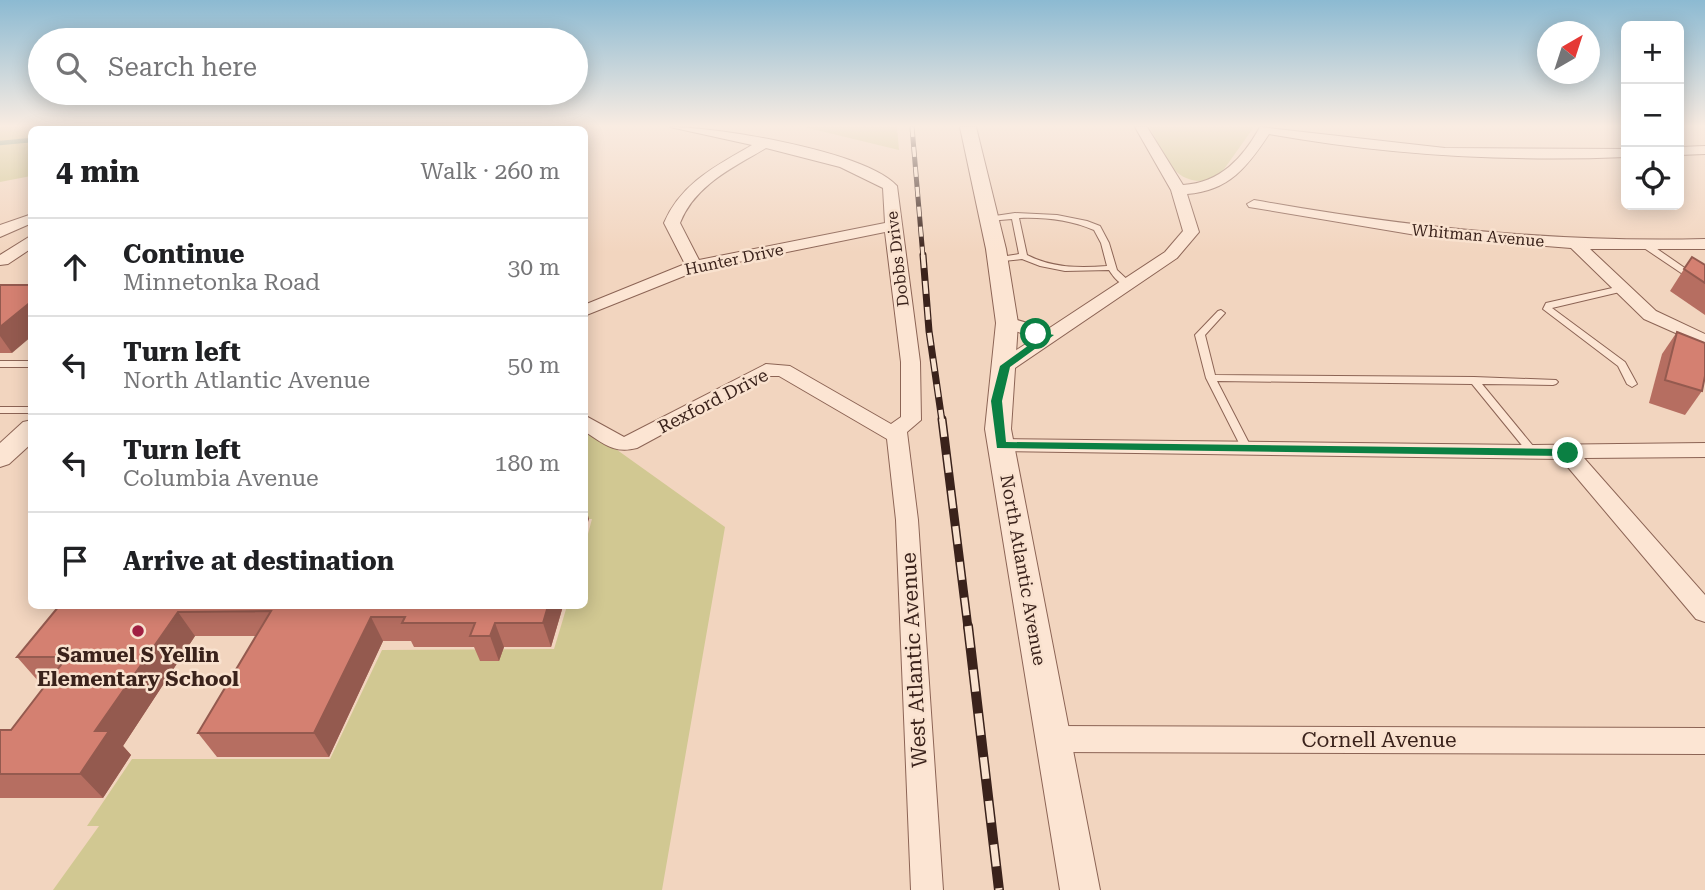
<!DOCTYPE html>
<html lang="en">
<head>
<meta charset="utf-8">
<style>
  :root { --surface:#fff; --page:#f6f6f6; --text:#202124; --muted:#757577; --line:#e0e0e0 }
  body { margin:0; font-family:"Roboto Serif",serif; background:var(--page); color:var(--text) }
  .controls { position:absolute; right:21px; top:21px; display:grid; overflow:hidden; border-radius:10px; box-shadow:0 4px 18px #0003 }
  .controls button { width:63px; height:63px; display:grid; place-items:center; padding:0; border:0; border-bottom:2px solid var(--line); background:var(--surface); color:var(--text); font:35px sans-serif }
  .compass { position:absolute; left:1537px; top:21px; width:63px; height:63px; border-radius:50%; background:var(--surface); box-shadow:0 4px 18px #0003; rotate:39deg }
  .stop { position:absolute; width:21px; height:21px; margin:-16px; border:5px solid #0b8043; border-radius:50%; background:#fff }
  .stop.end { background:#0b8043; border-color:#fff; box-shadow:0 2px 7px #0008 }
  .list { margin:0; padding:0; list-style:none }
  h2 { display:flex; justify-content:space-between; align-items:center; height:91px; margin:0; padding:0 28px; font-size:30px }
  h2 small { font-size:23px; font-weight:400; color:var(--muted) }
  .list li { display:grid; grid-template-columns:46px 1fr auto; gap:21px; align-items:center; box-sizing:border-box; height:98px; padding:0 28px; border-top:2px solid var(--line) }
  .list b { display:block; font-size:26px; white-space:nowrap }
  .list p { margin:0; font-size:23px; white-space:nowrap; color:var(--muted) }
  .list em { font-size:23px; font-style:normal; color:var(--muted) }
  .icon { flex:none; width:38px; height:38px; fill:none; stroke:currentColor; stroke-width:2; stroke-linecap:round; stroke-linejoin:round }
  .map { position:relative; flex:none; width:1705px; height:890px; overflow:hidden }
  .search { position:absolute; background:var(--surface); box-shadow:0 4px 18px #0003; left:28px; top:28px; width:560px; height:77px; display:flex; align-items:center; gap:18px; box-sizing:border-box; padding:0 24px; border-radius:38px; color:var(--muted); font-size:26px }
  .panel { position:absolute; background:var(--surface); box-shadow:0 4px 18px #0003; left:28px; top:126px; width:560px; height:483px; border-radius:10px }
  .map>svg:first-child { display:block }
  .green { fill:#d1c892 }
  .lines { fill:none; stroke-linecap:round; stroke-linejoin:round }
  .stream { stroke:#69927d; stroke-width:4.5 }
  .service-casing { stroke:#8c6455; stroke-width:2 }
  .minor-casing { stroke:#8c6455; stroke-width:2 }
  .tertiary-casing { stroke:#8c6455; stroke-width:2 }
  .service { fill:#fce5d3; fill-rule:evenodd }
  .minor { fill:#fce5d3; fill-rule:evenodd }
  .tertiary { fill:#fce5d3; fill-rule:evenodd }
  .rail-far3-casing { stroke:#3a221b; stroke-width:5 }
  .rail-far2-casing { stroke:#3a221b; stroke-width:7 }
  .rail-far1-casing { stroke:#3a221b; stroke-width:9 }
  .rail-casing { stroke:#3a221b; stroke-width:10 }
  .rail-far3 { stroke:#f9e2cf; stroke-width:3.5; stroke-dasharray:10; stroke-linecap:butt }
  .rail-far2 { stroke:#f9e2cf; stroke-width:4.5; stroke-dasharray:13; stroke-linecap:butt }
  .rail-far1 { stroke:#f9e2cf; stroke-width:6; stroke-dasharray:18; stroke-linecap:butt }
  .rail { stroke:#f9e2cf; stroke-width:7; stroke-dasharray:22; stroke-linecap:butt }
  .wall { fill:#b66e61 }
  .shaded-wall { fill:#945a4f }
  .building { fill:#d48071; stroke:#945a4f; stroke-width:2 }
  .route { fill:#0b8043 }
  .poi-dot { fill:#a12043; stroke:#f9e2cf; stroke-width:2.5 }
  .labels { text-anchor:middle; stroke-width:5; stroke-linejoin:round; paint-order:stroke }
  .far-street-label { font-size:16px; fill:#3a221b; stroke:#f9e2cf }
  .street-label { font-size:18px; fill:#3a221b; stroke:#f9e2cf }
  .near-poi-label { font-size:21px; font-weight:bold; fill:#3a221b; stroke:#f9e2cf }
  .near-street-label { font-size:21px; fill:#3a221b; stroke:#f9e2cf }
</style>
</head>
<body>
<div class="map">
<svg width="1705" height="890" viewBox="0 0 1705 890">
  <rect width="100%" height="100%" fill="#f2d5bf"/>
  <g class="green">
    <polygon points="0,127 314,127 32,130 31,176 0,182"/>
    <polygon points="804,127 897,127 899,150"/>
    <path d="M1149,127H1254L1217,179C1173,189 1168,159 1149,127Z"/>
    <polygon points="585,427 725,527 662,890 53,890 99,826 87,826 132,759 330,759 382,650 554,649 567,606 584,606 585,545 592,519 585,519"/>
  </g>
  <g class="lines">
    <g class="stream">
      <polyline points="145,130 153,127"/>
      <polyline points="0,143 32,140"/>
    </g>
    <g class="service-casing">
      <g id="service">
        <path d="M1015,213L1057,215L1087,221L1100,226L1109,243L1117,270L1132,284L1131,286C1122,287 1114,278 1109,270L1065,271L1040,266L1022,259L994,262V258L1019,254L1012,219L988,221L984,219L988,217ZM1019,218C1046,217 1070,220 1094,230L1101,243L1107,266C1079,268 1052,268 1027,255Z"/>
        <polygon points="1644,244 1650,244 1705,282 1705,289 1644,248"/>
        <polygon points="1621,286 1624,287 1624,291 1552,308 1625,362 1637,384 1632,387 1627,384 1618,366 1543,309 1546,303"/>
        <polygon points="1221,310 1225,313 1205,335 1215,375 1474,377 1556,380 1558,382 1556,384 1553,385 1482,384 1538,452 1533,455 1529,454 1472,384 1217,381 1251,447 1250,449 1242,449 1206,378 1195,335 1218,311"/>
        <rect x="0" y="361" width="32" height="6"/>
        <rect x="0" y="407" width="32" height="6"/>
      </g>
    </g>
    <g class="minor-casing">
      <g id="minor">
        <polygon points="573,127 587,127 584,130 571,130"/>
        <path d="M670,127C718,127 865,151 897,186L920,362L921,420L907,432L918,520L943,890H911L896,520L887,439L779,376H770L637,448C614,454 604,444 584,431V415L624,437L766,364L790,366L891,424L901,417V362L885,232L699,270L584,316V305L685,264L664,223C681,183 716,166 752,145ZM766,148L840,167L883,188L885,223L699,260L680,223C695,185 732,168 766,148Z"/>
        <path d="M1135,127H1147L1183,185C1220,183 1243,158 1260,127L1445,148L1626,149V157C1506,162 1387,155 1269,134C1248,166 1229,191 1187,194L1199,232L1177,258L1012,370H998L996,366L998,362L1035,338L1001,326L998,322L1001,318L1007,317L1048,329L1165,252L1183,231L1171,190Z"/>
        <polygon points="1705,146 1705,154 1679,155 1679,147"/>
        <path d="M1254,200C1404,227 1553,243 1705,239V249H1590L1656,311L1705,334V346L1644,319L1571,248L1422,236L1249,207L1247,204Z"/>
        <polygon points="32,214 32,223 0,237 0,225"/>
        <polygon points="32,235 32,248 8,264 0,265 0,255"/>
        <polygon points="1001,439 1533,445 1705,443 1705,457 1584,458 1705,595 1705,622 1696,619 1561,459 994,451 990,446"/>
        <polygon points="1052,726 1705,728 1705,754 1052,752 1042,748 1038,739 1042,730"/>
      </g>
    </g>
    <g class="tertiary-casing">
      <g id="tertiary">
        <polygon points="333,127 349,127 331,130"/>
        <polygon points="960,127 976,127 1006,249 1018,323 1011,429 1100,890 1060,890 985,429 996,323 986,249"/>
        <polygon points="32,420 32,443 9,464 0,467 0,443 23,422"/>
      </g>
    </g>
    <use href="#service" class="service"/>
    <use href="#minor" class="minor"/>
    <use href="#tertiary" class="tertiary"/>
    <g class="rail-far3-casing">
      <polyline id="rail-far3" points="912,127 923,257"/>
    </g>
    <g class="rail-far2-casing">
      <polyline id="rail-far2" points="923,255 929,331 942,421"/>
    </g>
    <g class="rail-far1-casing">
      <polyline id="rail-far1" points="942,419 968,628"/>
    </g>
    <g class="rail-casing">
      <polyline id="rail" points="968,626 999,890"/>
    </g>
    <use href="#rail-far3" class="rail-far3"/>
    <use href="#rail-far2" class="rail-far2"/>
    <use href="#rail-far1" class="rail-far1"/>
    <use href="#rail" class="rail"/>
  </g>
  <g class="wall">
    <polygon points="1705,265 1705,315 1670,291 1684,269"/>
    <polygon points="0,285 12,353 0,353"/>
    <polygon points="1677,332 1702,391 1685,415 1649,403 1662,354"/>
    <polygon points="59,606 563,606 551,647 504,647 499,661 480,661 474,647 414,647 411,641 383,641 329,757 217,757 198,733 256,636 195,636 123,746 131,755 103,798 0,798 0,730 11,730 48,682 39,682 17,657"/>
  </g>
  <g class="shaded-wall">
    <polygon points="32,301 32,336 12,353 0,336 0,327"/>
    <polygon points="584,502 589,519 584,534"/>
    <polygon points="548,606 563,606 551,647 543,623"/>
    <polygon points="178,612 195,636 123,746 131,755 103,798 80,774 95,731"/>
    <polygon points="371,617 383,641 329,757 314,733"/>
    <polygon points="495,623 504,647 499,661 490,636"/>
  </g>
  <g class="building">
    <polygon points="1692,257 1705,265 1705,283 1684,269"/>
    <polygon points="0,285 32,285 32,301 0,327"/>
    <polygon points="1677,332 1705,343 1705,376 1702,391 1665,380"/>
    <polygon points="59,606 548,606 543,623 495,623 490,636 470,636 475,623 402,623 405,617 371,617 314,733 198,733 271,611 178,612 95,731 109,731 80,774 0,774 0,730 11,730 67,657 17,657"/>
  </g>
  <linearGradient id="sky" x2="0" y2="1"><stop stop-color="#8cbad2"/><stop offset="0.5" stop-color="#f9ece2"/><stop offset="1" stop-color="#f9ece2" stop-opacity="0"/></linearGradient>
  <rect width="1705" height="252" fill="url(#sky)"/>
  <polygon class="route" points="1036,331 1054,335 1010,367 1002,401 1006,442 1568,449 1574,453 1568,456 997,448 991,401 1000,366 1040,337 1031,334"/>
  <circle class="poi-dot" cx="138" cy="631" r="7"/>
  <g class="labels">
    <g class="far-street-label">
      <text transform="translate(1478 235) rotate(5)" y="6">Whitman Avenue</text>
      <text transform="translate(734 259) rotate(-12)" y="6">Hunter Drive</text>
      <text transform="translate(897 259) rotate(-97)" y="6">Dobbs Drive</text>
    </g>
    <g class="street-label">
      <text transform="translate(713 401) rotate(-27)" y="6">Rexford Drive</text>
      <text transform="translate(1023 570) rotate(80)" y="6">North Atlantic Avenue</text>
    </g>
    <g class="near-poi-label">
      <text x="138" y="662">Samuel S Yellin<tspan x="138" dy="24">Elementary School</tspan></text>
    </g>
    <g class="near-street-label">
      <text transform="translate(914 660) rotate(-93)" y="7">West Atlantic Avenue</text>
      <text x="1379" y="747">Cornell Avenue</text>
    </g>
  </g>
</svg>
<div class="controls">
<button>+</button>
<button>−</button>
<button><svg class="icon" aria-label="locate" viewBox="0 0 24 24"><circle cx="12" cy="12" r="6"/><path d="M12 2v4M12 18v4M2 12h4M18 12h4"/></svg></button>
</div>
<svg class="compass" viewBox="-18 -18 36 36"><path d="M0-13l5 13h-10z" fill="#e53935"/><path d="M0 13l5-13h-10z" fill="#757577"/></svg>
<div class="stop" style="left:1036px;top:334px"></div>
<div class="stop end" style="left:1568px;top:453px"></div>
<div class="search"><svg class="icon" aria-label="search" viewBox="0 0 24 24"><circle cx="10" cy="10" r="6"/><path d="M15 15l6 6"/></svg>Search here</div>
<section class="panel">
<h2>4 min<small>Walk · 260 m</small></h2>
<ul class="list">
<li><svg class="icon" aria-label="ahead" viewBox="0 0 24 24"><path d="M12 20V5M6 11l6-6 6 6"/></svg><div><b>Continue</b><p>Minnetonka Road</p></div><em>30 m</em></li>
<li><svg class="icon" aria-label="left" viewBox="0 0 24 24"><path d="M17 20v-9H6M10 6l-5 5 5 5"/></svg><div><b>Turn left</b><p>North Atlantic Avenue</p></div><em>50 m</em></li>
<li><svg class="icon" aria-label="left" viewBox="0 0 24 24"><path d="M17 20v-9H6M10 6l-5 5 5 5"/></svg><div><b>Turn left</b><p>Columbia Avenue</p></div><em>180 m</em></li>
<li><svg class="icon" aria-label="arrive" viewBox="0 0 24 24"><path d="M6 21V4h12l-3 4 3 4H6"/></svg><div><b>Arrive at destination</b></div></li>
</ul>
</section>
</div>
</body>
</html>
